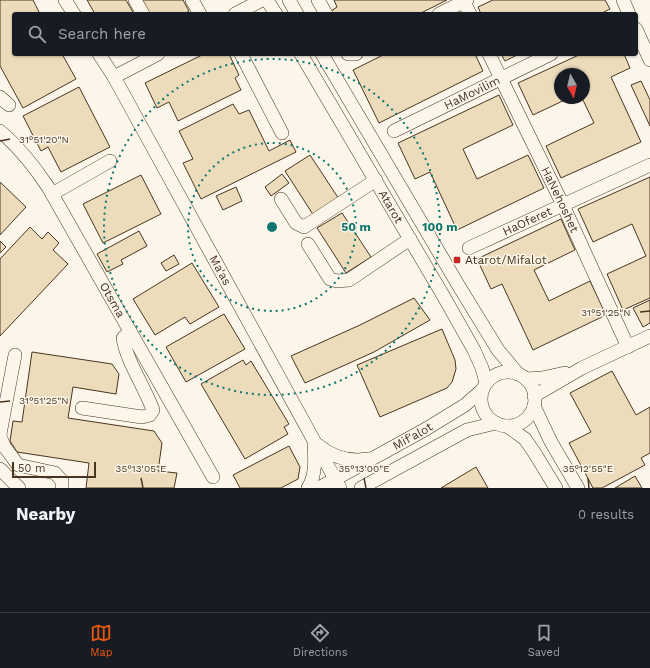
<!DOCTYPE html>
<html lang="en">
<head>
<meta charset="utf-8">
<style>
  :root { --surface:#171b24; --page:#20242c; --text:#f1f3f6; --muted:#9ea1a6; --line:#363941; --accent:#ea580c }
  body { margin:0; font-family:"Work Sans",sans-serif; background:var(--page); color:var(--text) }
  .compass { position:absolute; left:554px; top:68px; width:36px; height:36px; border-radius:50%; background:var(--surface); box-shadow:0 1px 3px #0004; rotate:172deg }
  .scale { position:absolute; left:12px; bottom:10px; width:84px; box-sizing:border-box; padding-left:4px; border:2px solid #4a3520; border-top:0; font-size:11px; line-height:14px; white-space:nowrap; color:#4a3520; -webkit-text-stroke:3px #fbf6e9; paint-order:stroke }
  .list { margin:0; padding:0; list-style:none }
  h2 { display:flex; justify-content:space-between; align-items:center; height:52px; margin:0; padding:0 16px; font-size:17px }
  h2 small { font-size:13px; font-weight:400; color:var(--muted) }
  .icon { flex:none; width:22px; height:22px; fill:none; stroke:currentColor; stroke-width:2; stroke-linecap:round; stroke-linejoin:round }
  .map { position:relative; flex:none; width:650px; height:488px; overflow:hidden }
  .search { position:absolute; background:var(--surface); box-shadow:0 1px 3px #0004; left:12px; right:12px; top:12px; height:44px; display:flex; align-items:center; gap:10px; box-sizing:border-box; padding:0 14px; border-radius:4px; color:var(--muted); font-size:15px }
  .sheet { height:124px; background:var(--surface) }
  nav { display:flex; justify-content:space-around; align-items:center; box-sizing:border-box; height:56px; border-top:1px solid var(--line); background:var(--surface); font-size:11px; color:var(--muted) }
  nav a { display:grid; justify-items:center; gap:2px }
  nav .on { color:var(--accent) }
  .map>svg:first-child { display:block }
  .building { fill:#ecdcbc; stroke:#4a3520 }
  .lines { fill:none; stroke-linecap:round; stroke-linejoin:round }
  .minor-casing { stroke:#4a3520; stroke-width:14 }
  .minor { stroke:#fbf6e9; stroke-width:13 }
  .ticks { fill:none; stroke:#4a3520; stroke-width:1.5 }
  .ring { fill:none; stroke:#0f766e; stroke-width:2; stroke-dasharray:2 4 }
  .poi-dot { fill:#c62828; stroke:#fbf6e9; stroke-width:1.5 }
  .labels { text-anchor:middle; stroke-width:3; stroke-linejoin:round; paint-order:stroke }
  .street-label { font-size:12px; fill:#4a3520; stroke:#fbf6e9 }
  .poi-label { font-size:12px; fill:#4a3520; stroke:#fbf6e9; text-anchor:start }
  .ticks-label { font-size:10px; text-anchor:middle; fill:#4a3520; stroke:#fbf6e9; stroke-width:3; stroke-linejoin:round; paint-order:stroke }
  .centre { fill:#0f766e; stroke:#fbf6e9; stroke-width:2 }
  .ring-label { font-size:12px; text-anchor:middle; font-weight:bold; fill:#0f766e; stroke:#fbf6e9; stroke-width:3; stroke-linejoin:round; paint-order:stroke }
</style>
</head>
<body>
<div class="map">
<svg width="650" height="488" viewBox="0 0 650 488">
  <rect width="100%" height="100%" fill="#fbf6e9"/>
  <g class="building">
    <polygon points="0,0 33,0 40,14 14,14 14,54 62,54 76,79 23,108 0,66"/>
    <polygon points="87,0 126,0 134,14 95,14"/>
    <polygon points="141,0 183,0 189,11 184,14 149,14"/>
    <polygon points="334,0 447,0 419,14 332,14 331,11 337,7"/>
    <polygon points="493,0 605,0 610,9 600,14 481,14 478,7"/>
    <polygon points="204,54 229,54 239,75 235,78 241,90 178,121 169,102 157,108 145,83"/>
    <polygon points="385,54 475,54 483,71 379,123 353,70"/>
    <polygon points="501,54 519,54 505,61"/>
    <polygon points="581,54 624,54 630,68 611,77 641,142 561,178 546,146 594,123 582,98 584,98 584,74 560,74 560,98 569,98 533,115 518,83"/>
    <polygon points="641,81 650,100 650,126 631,85"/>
    <polygon points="79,87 110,147 61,172 48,147 41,151 23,116"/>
    <polygon points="499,95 513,125 463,149 477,179 528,155 544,188 457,230 430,172 415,179 398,143"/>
    <polygon points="233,104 239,114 249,110 269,151 290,140 296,152 201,199 183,163 193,159 179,131"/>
    <polygon points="310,155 339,199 314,216 285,171"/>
    <polygon points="282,174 289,183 271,196 265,187"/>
    <polygon points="141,175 161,214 103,243 83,204"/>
    <polygon points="650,177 650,298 623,310 607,274 646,256 632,224 593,242 578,209"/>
    <polygon points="0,182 26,207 0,235"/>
    <polygon points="236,187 242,201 223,210 216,196"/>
    <polygon points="342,213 371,257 346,273 317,228"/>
    <polygon points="561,219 575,250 534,270 549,301 590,281 606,315 533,350 502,284 491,289 477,259"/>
    <polygon points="30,227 42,239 48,232 59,243 53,250 68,264 0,336 0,259"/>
    <polygon points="139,231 147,246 121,260 123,264 107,272 97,254"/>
    <polygon points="0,241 6,247 0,253"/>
    <polygon points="174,255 179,264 166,271 161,263"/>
    <polygon points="192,263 219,307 190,324 185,317 155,335 133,299"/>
    <polygon points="414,298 430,320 374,352 305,383 291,356 360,325"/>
    <polygon points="650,300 650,323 643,327 633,308"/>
    <polygon points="224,314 245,349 186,382 166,347"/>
    <polygon points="442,329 455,360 456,369 452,382 447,388 380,417 357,365"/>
    <polygon points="32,352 112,364 119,374 116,394 73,387 68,418 154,431 162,443 158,471 177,473 174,488 86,488 89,463 17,452 10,441 13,421 22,422"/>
    <polygon points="243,360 246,365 251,361 289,424 284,427 288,434 245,459 201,384"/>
    <polygon points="612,371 636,415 650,407 650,453 641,458 645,465 602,488 593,488 569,443 591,432 570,393"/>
    <polygon points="289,446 300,467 298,479 281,488 240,488 233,475"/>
    <polygon points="476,467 488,488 441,488"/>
    <polygon points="635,476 642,488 615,488"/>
  </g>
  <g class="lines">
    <g class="minor-casing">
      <g id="minor">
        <polyline points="65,0 74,14"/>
        <polyline points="135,0 143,14"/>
        <polyline points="192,0 200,14"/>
        <polyline points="267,0 276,14"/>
        <polyline points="289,0 297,14"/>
        <polyline points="318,0 326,14"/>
        <polyline points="623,0 629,14"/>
        <polyline points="464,2 470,14"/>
        <polyline points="235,14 262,0"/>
        <polyline points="439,14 467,0"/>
        <polyline points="636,29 650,60"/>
        <path id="s1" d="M99,54L114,77L340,488"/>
        <polyline points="241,54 282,133"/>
        <path id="s2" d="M301,54L444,297L474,350L482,368L486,383"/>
        <polyline points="322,54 460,288 498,350 518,374"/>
        <polyline points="348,54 356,54"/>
        <path id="s3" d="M489,54L563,205L628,347"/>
        <polyline points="114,77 158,54"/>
        <polyline points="0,97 9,105"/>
        <path id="s4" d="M0,131C19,147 34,166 48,187L213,477"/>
        <path id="s5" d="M394,131L551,54"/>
        <polyline points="52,194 110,161"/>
        <polyline points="281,199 296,223 304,227 376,180"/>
        <polyline points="308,244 330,279 337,281 349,280 410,239"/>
        <path id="s6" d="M469,248L650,165"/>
        <circle cx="508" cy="399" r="27"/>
        <polyline points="526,379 542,378 565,373"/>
        <polyline points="534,396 582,368 650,336"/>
        <polyline points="534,406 551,442 578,488"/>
        <path d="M82,408L142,417L150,415L153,410C145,388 126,360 123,338L130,331"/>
        <polyline points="507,426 525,439 534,452 556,488"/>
        <polyline points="0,434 15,355"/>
        <polyline points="0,436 4,446 18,465 55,473 62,481 62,488"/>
        <path d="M318,445C332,457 350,462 369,459"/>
        <polyline points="0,469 19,488"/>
        <path d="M308,488C316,476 315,458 314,444"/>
        <path id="s7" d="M319,488L426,429L465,405L482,390"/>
        <polyline points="361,488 467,430 496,423"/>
      </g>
    </g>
    <use href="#minor" class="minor"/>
  </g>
  <path class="ticks" d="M0,141L10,139M640,312L650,311M0,402L10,401M141,478L143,488M364,478L366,488M588,478L589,488"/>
  <g class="ring">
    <circle cx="272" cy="227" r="84"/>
    <circle cx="272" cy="227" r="168"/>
  </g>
  <rect class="poi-dot" x="453" y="256" width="8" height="8" rx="2"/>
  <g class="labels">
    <g class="street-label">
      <text dy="4" stroke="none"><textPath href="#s5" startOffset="87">HaMovilim</textPath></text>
      <text dy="4" stroke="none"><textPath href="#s3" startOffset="162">HaNehoshet</textPath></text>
      <text dy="4" stroke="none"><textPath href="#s2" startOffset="177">Atarot</textPath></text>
      <text dy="4" stroke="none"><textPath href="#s6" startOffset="64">HaOferet</textPath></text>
      <text dy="4" stroke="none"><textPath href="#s1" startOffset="248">Ma'as</textPath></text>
      <text dy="4" stroke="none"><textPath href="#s4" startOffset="204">Otsma</textPath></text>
      <text dy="4" stroke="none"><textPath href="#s7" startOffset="107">Mif'alot</textPath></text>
    </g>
    <g class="poi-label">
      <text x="465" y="264">Atarot/Mifalot</text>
    </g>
  </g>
  <g class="ticks-label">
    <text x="44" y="143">31°51'20"N</text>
    <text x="606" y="316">31°51'25"N</text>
    <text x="44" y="404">31°51'25"N</text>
    <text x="141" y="472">35°13'05"E</text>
    <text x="364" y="472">35°13'00"E</text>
    <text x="588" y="472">35°12'55"E</text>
  </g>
  <circle cx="272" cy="227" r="6" class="centre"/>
  <g class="ring-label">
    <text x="356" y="231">50 m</text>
    <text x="440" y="231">100 m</text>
  </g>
</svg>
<svg class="compass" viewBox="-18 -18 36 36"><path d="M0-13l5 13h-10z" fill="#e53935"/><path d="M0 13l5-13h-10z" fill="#9ea1a6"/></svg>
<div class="scale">50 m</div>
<div class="search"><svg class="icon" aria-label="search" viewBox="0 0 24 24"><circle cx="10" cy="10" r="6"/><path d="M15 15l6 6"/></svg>Search here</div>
</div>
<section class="sheet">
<h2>Nearby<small>0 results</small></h2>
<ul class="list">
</ul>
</section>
<nav>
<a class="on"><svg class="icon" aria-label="map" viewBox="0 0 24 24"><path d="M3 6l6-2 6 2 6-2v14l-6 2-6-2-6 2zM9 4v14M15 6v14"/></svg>Map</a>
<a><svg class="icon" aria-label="directions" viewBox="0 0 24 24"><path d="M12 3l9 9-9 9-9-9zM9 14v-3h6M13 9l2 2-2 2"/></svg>Directions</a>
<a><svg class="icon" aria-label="saved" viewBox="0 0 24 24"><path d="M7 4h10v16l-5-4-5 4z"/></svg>Saved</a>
</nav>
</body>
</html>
